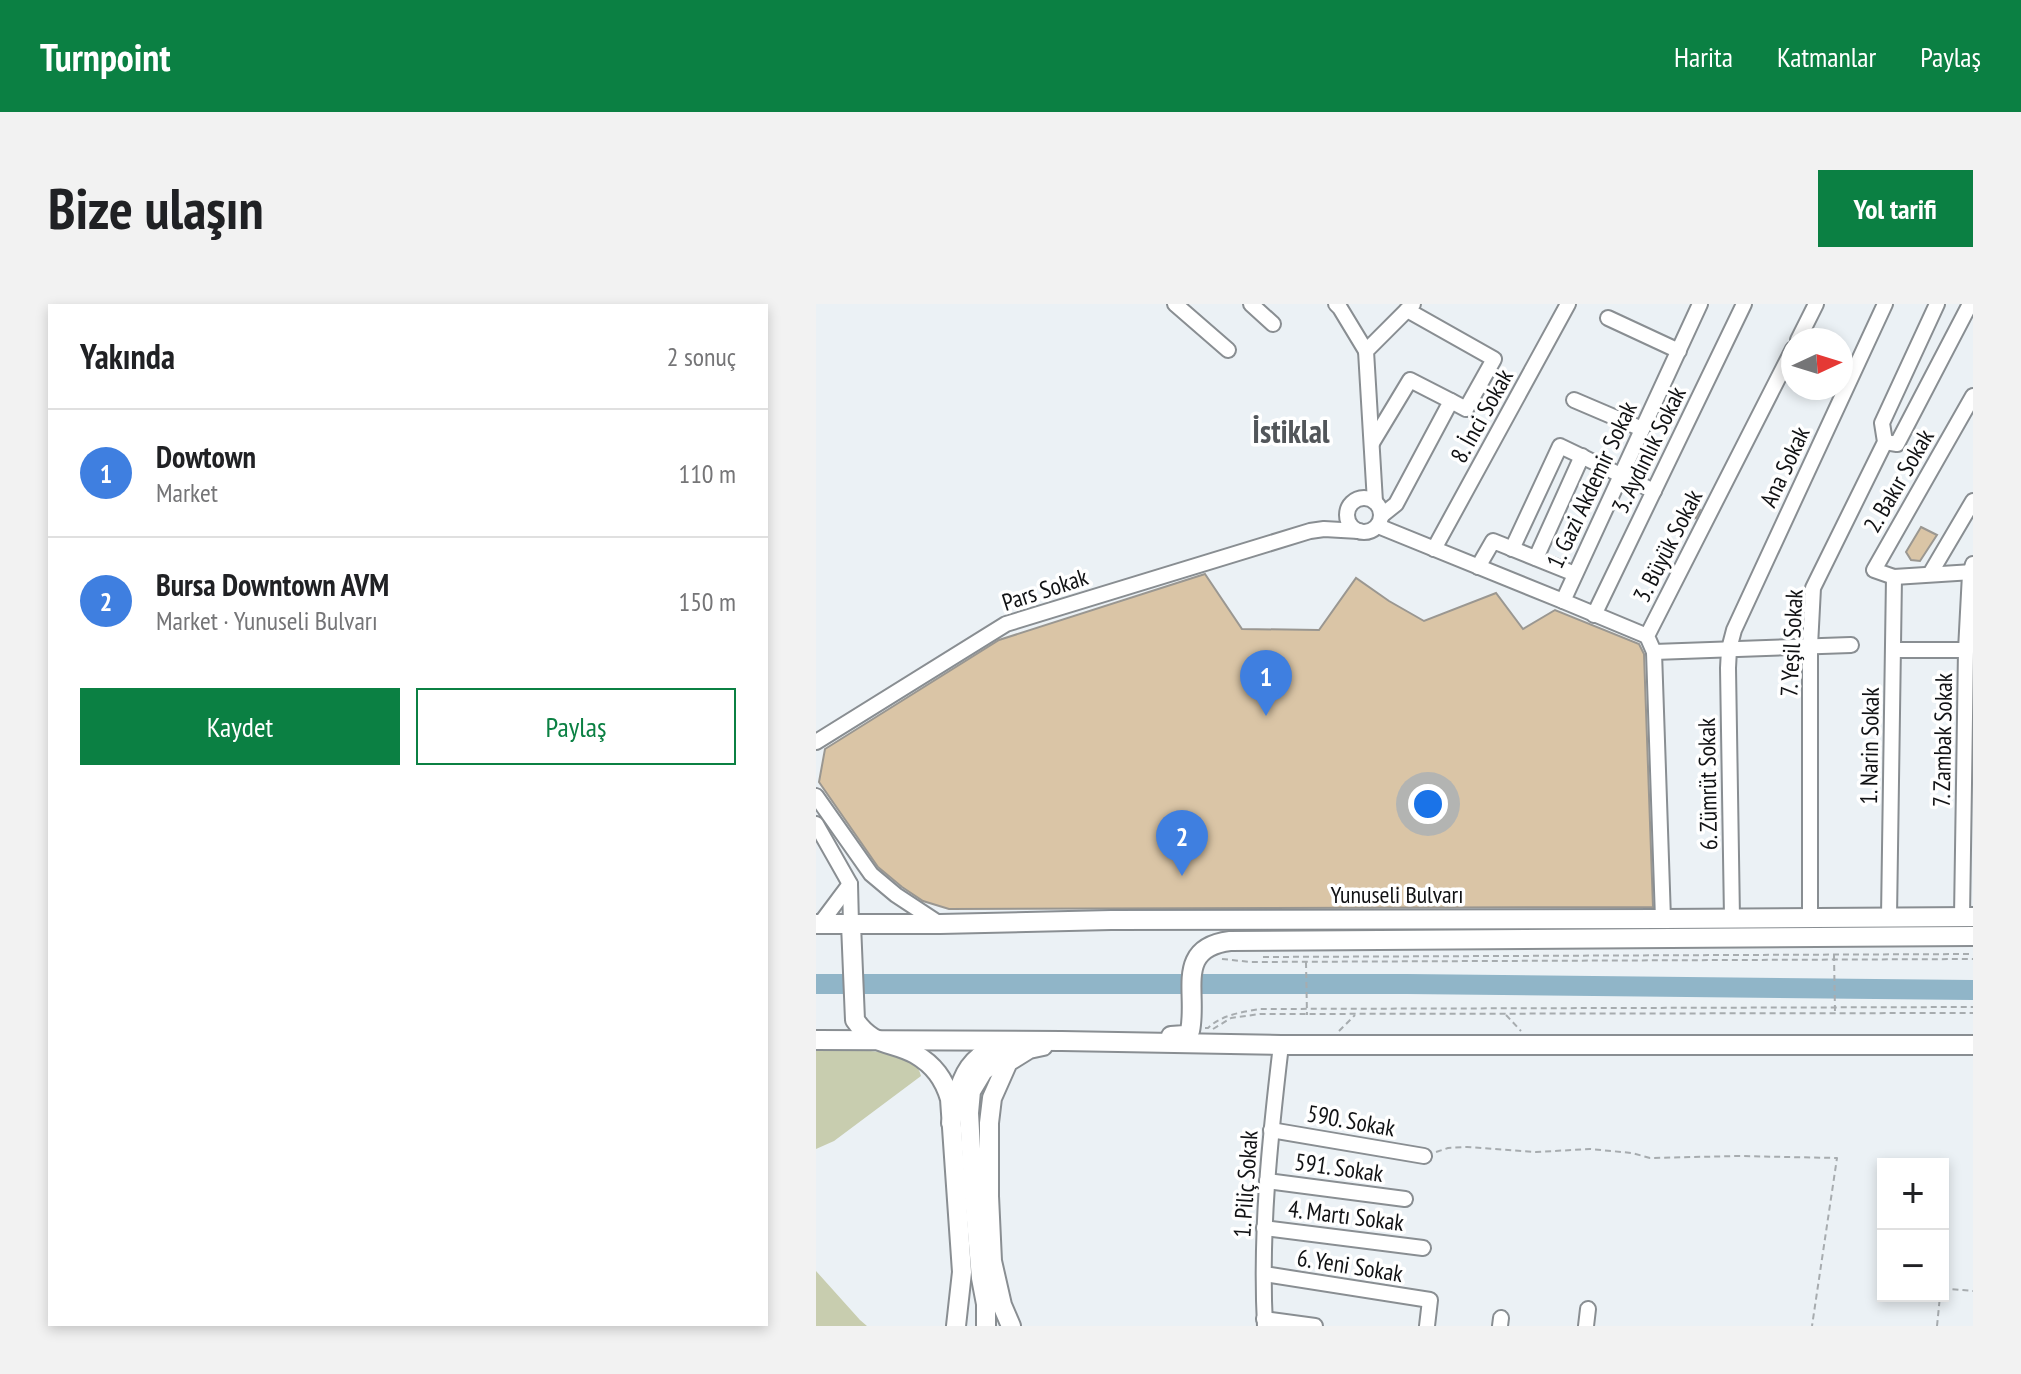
<!DOCTYPE html>
<html lang="tr">
<head>
<meta charset="utf-8">
<style>
  :root { --surface:#fff; --page:#f2f2f2; --text:#202124; --muted:#757577; --line:#e0e0e0; --accent:#0b8043 }
  body { margin:0; font-family:"PT Sans Narrow",sans-serif; background:var(--page); color:var(--text) }
  .controls { position:absolute; right:24px; bottom:24px; display:grid; overflow:hidden; border-radius:0px; box-shadow:0 4px 12px #0003 }
  .controls button { width:72px; height:72px; display:grid; place-items:center; padding:0; border:0; border-bottom:2px solid var(--line); background:var(--surface); color:var(--text); font:40px sans-serif }
  .compass { position:absolute; left:965px; top:24px; width:72px; height:72px; border-radius:50%; background:var(--surface); box-shadow:0 4px 12px #0003; rotate:86deg }
  .you { position:absolute; left:612px; top:500px; width:28px; height:28px; margin:-20px; border:6px solid #fff; border-radius:50%; background:#1a73e8; box-shadow:0 0 0 12px #1a73e833 }
  .badge { display:grid; place-items:center; width:52px; height:52px; border-radius:50%; background:var(--accent); color:#fff; font-size:26px; font-weight:700 }
  .pin { position:absolute; translate:-50% -66px; filter:drop-shadow(0 2px 4px #0008) }
  .pin::after { content:''; position:absolute; top:42px; width:28px; height:24px; background:inherit; clip-path:polygon(0 0,100% 0,50% 100%) }
  .list { margin:0; padding:0; list-style:none }
  h2 { display:flex; justify-content:space-between; align-items:center; height:104px; margin:0; padding:0 32px; font-size:34px }
  h2 small { font-size:26px; font-weight:400; color:var(--muted) }
  .list li { display:grid; grid-template-columns:52px 1fr auto; gap:24px; align-items:center; box-sizing:border-box; height:128px; padding:0 32px; border-top:2px solid var(--line) }
  .list b { display:block; font-size:30px; white-space:nowrap }
  .list p { margin:0; font-size:26px; white-space:nowrap; color:var(--muted) }
  .list em { font-size:26px; font-style:normal; color:var(--muted) }
  .actions { display:flex; gap:16px; padding:24px 32px }
  .actions a { flex:1; padding:18px 0; border:2px solid var(--accent); border-radius:0px; text-align:center; font-size:28px; color:var(--accent) }
  .actions .main { background:var(--accent); color:#fff }
  .map { position:relative; flex:none; width:1157px; height:1022px; overflow:hidden; border-radius:0px }
  header { display:flex; align-items:center; gap:48px; box-sizing:border-box; height:112px; padding:0 40px; background:var(--accent); color:#fff }
  header strong { font-size:38px }
  nav { display:flex; gap:44px; margin-inline-start:auto; font-size:28px }
  .intro { display:flex; align-items:center; justify-content:space-between; box-sizing:border-box; height:192px; padding:0 48px }
  h1 { margin:0; font-size:56px }
  .button { padding:20px 36px; border-radius:0px; background:var(--accent); color:#fff; font-size:28px; font-weight:700 }
  main { display:flex; gap:48px; padding:0 48px }
  aside { flex:1; background:var(--surface); border-radius:0px; box-shadow:0 4px 12px #0003 }
  .map>svg:first-child { display:block }
  .green { fill:#c8cdaf }
  .lines { fill:none; stroke-linecap:round; stroke-linejoin:round }
  .river { stroke:#90b5c8; stroke-width:20 }
  .building { fill:#dac5a6; stroke:#9a9791; stroke-width:2 }
  .minor-casing { stroke:#898e92; stroke-width:18 }
  .major-casing { stroke:#898e92; stroke-width:22 }
  .path { stroke:#a7acaf; stroke-width:2; stroke-dasharray:6 4; stroke-linecap:butt }
  .minor { stroke:#fff; stroke-width:14 }
  .major { stroke:#fff; stroke-width:18 }
  .labels { text-anchor:middle; stroke-width:7; stroke-linejoin:round; paint-order:stroke }
  .street-label { font-size:24px; fill:#111214; stroke:#fff }
  .district-label { font-size:32px; font-weight:bold; fill:#52565a; stroke:#fff }
</style>
</head>
<body>
<header>
<strong>Turnpoint</strong>
<nav><a>Harita</a><a>Katmanlar</a><a>Paylaş</a></nav>
</header>
<div class="intro"><h1>Bize ulaşın</h1><a class="button">Yol tarifi</a></div>
<main>
<aside>
<h2>Yakında<small>2 sonuç</small></h2>
<ul class="list">
<li><span class="badge" style="background:#3f7fe0">1</span><div><b>Dowtown</b><p>Market</p></div><em>110 m</em></li>
<li><span class="badge" style="background:#3f7fe0">2</span><div><b>Bursa Downtown AVM</b><p>Market · Yunuseli Bulvarı</p></div><em>150 m</em></li>
</ul>
<div class="actions"><a class="main">Kaydet</a><a>Paylaş</a></div>
</aside>
<div class="map">
<svg width="1157" height="1022" viewBox="0 0 1157 1022">
  <rect width="100%" height="100%" fill="#ebf1f5"/>
  <g class="green">
    <path d="M0,747C26,747 99,740 105,772L18,837L0,845Z"/>
    <polygon points="0,967 44,1016 51,1022 0,1022"/>
  </g>
  <g class="lines">
    <polyline class="river" points="0,680 591,680 1157,686"/>
  </g>
  <g class="building">
    <polygon points="876,199 884,206 880,214 866,219 859,207"/>
    <polygon points="1105,223 1121,231 1104,257 1095,256 1090,248"/>
    <polygon points="389,270 426,325 503,326 540,274 573,297 608,317 680,289 707,325 739,306 823,340 828,350 837,603 133,605 107,597 86,583 62,563 3,478 9,445 183,336"/>
  </g>
  <g class="lines">
    <g class="minor-casing">
      <g id="minor">
        <polyline points="359,0 412,46"/>
        <polyline points="435,0 457,20"/>
        <polyline points="520,0 524,4 550,47"/>
        <polyline points="591,6 678,55 650,105 635,97"/>
        <polyline points="792,14 863,47"/>
        <polyline points="982,36 1000,0"/>
        <polyline points="1157,92 1058,266 1078,273 1157,268"/>
        <polyline points="758,96 826,125"/>
        <polyline points="1069,138 1081,140 1154,0"/>
        <polyline points="556,139 594,76 635,97 580,200 565,212"/>
        <circle cx="548" cy="211" r="17"/>
        <polyline points="559,198 550,47 597,0"/>
        <polyline points="562,222 747,297"/>
        <polyline points="618,245 752,0"/>
        <polyline points="696,245 744,142 838,187"/>
        <polyline points="720,254 766,152"/>
        <polyline points="662,263 677,237 759,270"/>
        <polyline points="1114,270 1157,197"/>
        <polyline points="778,311 928,0"/>
        <polyline points="831,332 747,297 884,0"/>
        <polyline points="1078,346 1150,346"/>
        <polyline points="838,348 1035,341"/>
        <polyline points="0,438 190,320 494,227 508,225 543,227"/>
        <polyline points="0,492 55,570 80,591 124,620"/>
        <polyline points="0,520 34,580 35,620"/>
        <polyline points="994,613 994,342 997,284 1069,138 1066,119 1121,0"/>
        <polyline points="1073,613 1078,273"/>
        <polyline points="1146,613 1150,346 1154,270 1157,260"/>
        <polyline points="916,614 912,364 913,345 918,326 1069,0"/>
        <polyline points="847,615 838,348 831,332 977,45"/>
        <polyline points="4,620 34,580"/>
        <polyline points="455,826 608,852"/>
        <polyline points="451,877 589,895"/>
        <polyline points="448,924 607,944"/>
        <polyline points="448,970 614,996 611,1022"/>
        <polyline points="448,1015 499,1022"/>
        <path d="M449,1022C444,928 454,834 465,741"/>
        <polyline points="684,1022 685,1014"/>
        <polyline points="770,1022 772,1005"/>
      </g>
    </g>
    <g class="major-casing">
      <g id="major">
        <polyline points="0,620 124,620 295,616 847,615 1157,613"/>
        <path d="M35,620L39,716C57,743 76,737 99,750C118,761 128,775 134,795L146,968L140,1022"/>
        <path d="M355,732L369,731L374,727C382,689 358,644 414,637L1157,632"/>
        <polyline points="0,736 246,737 465,741 1157,741"/>
        <path d="M135,819C141,796 143,769 163,753C170,747 180,745 188,741"/>
        <polyline points="170,1022 170,1000 165,974 157,881 153,809 155,787 167,767 194,747"/>
        <polyline points="195,1022 186,1001 176,957 173,892 173,819 176,794 192,758 213,745 227,742"/>
      </g>
    </g>
    <g class="path">
      <polyline points="1018,651 1019,708"/>
      <polyline points="447,653 1157,650"/>
      <polyline points="406,655 435,658 1157,655"/>
      <polyline points="490,658 491,711"/>
      <polyline points="690,711 705,727"/>
      <path d="M389,724H392C405,711 426,708 444,705L1157,703"/>
      <polyline points="397,725 415,714 444,710 1157,709"/>
      <polyline points="523,727 539,711"/>
      <polyline points="620,848 632,844 651,843 720,848 774,845 816,849 834,854 923,852 1021,854 996,1022"/>
      <polyline points="1127,911 1129,876"/>
      <polyline points="1127,988 1135,985 1157,987"/>
      <polyline points="1121,1022 1124,992"/>
    </g>
    <use href="#minor" class="minor"/>
    <use href="#major" class="major"/>
  </g>
  <g class="labels">
    <g class="street-label">
      <text transform="translate(666 112) rotate(-61)" y="8">8. İnci Sokak</text>
      <text transform="translate(833 146) rotate(-64)" y="8">3. Aydınlık Sokak</text>
      <text transform="translate(969 163) rotate(-65)" y="8">Ana Sokak</text>
      <text transform="translate(1083 177) rotate(-60)" y="8">2. Bakır Sokak</text>
      <text transform="translate(776 181) rotate(-65)" y="8">1. Gazi Akdemir Sokak</text>
      <text transform="translate(852 242) rotate(-63)" y="8">3. Büyük Sokak</text>
      <text transform="translate(229 286) rotate(-18)" y="8">Pars Sokak</text>
      <text transform="translate(976 339) rotate(-87)" y="8">7. Yeşil Sokak</text>
      <text transform="translate(1127 436) rotate(-89)" y="8">7. Zambak Sokak</text>
      <text transform="translate(1054 442) rotate(-89)" y="8">1. Narin Sokak</text>
      <text transform="translate(892 480) rotate(-91)" y="8">6. Zümrüt Sokak</text>
      <text x="581" y="599">Yunuseli Bulvarı</text>
      <text transform="translate(535 817) rotate(10)" y="8">590. Sokak</text>
      <text transform="translate(523 864) rotate(8)" y="8">591. Sokak</text>
      <text transform="translate(430 880) rotate(-86)" y="8">1. Piliç Sokak</text>
      <text transform="translate(530 912) rotate(7)" y="8">4. Martı Sokak</text>
      <text transform="translate(534 962) rotate(9)" y="8">6. Yeni Sokak</text>
    </g>
    <g class="district-label">
      <text x="475" y="139">İstiklal</text>
    </g>
  </g>
</svg>
<div class="controls">
<button>+</button>
<button>−</button>
</div>
<svg class="compass" viewBox="-18 -18 36 36"><path d="M0-13l5 13h-10z" fill="#e53935"/><path d="M0 13l5-13h-10z" fill="#757577"/></svg>
<div class="you"></div>
<div class="pin badge" style="left:450px;top:412px;background:#3f7fe0">1</div>
<div class="pin badge" style="left:366px;top:572px;background:#3f7fe0">2</div>
</div>
</main>
</body>
</html>
